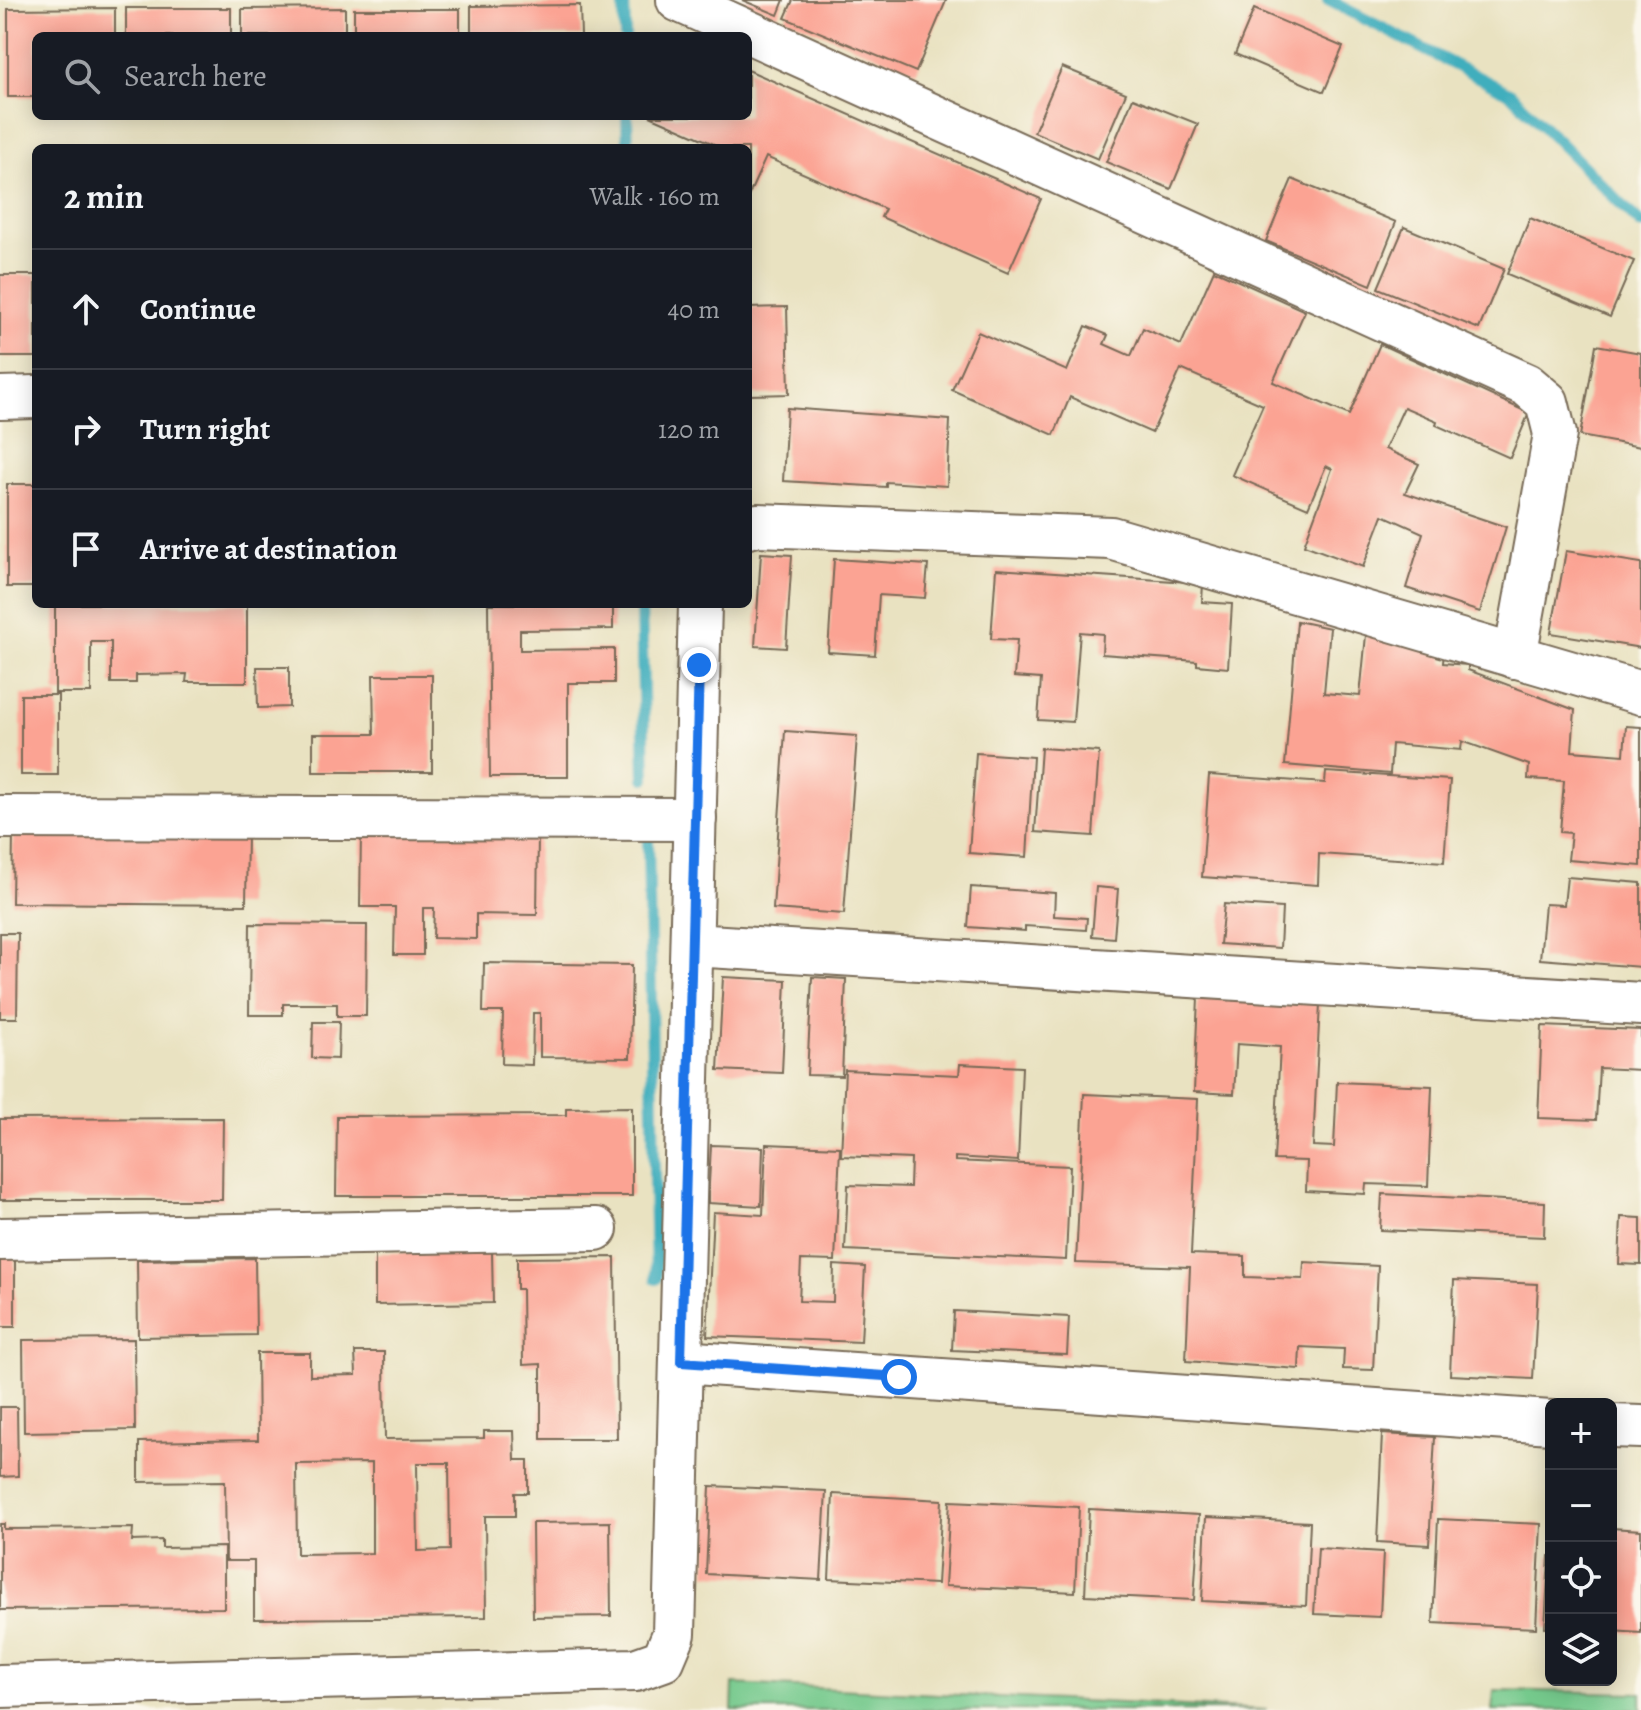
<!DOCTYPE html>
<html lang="en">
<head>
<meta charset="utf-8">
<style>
  :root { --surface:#171b24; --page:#20242c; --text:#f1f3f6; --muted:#9ea1a6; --line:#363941 }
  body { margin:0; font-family:Alegreya,serif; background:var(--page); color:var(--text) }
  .controls { position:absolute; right:24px; bottom:24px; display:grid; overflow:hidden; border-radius:12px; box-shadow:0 4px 20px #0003 }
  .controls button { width:72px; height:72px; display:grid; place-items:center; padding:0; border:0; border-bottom:2px solid var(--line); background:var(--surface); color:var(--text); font:40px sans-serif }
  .stop { position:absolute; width:24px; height:24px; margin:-18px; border:6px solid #1a73e8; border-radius:50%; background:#fff }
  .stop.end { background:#1a73e8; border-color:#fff; box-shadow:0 2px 8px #0008 }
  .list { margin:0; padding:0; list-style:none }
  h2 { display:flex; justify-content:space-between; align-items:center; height:104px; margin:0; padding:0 32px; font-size:34px }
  h2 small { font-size:26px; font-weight:400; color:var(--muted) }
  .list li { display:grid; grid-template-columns:52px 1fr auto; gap:24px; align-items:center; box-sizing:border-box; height:120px; padding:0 32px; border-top:2px solid var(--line) }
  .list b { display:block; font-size:30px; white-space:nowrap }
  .list em { font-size:26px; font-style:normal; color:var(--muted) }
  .icon { flex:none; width:44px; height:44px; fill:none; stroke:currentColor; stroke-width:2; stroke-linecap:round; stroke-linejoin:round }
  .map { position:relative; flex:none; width:1641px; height:1710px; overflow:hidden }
  .search { position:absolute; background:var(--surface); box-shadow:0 4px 20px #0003; left:32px; top:32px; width:720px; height:88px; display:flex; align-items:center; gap:20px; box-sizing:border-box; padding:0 28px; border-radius:12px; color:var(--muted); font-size:30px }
  .panel { position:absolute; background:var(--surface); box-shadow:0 4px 20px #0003; left:32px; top:144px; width:720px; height:464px; border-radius:12px }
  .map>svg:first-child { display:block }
  .green { fill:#75c98c; stroke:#587a55; stroke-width:2 }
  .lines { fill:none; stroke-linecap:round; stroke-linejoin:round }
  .stream { stroke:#40aebd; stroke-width:12 }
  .building { fill:#fba393; fill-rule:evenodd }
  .street-casing { stroke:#786a57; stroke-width:46 }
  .street { stroke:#fff; stroke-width:42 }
  .route { stroke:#1a73e8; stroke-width:10 }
</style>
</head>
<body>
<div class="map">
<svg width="1641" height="1710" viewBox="0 0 1641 1710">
  <rect width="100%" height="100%" fill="#fbf7ec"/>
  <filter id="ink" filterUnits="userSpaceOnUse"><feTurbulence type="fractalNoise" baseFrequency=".0125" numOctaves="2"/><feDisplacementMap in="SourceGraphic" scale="16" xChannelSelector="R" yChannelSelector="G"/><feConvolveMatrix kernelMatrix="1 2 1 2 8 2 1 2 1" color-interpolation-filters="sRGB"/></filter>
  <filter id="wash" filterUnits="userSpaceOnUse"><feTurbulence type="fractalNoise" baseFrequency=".006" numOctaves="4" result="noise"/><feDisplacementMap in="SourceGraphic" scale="32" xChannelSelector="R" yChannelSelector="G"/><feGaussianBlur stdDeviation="1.8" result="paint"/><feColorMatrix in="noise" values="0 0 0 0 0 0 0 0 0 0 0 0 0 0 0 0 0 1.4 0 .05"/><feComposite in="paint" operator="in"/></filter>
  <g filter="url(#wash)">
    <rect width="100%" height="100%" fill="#e9e2c1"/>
    <g class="green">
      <polygon points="733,1684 1267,1710 732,1710"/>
      <polygon points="1494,1690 1641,1693 1641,1710 1492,1710"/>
    </g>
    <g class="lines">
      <g class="stream">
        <polyline points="624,0 625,36"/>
        <polyline points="1328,0 1511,94 1641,224"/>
        <polyline points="627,116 628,148"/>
        <polyline points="641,604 645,778"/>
        <polyline points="648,840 656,1279"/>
      </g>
    </g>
    <g id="blocks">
      <g class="building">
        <polygon points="742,0 784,0 778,15"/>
        <polygon points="793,0 944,0 946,1 916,72 785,18"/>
        <polygon points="580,5 581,36 471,36 471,6"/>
        <polygon points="115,8 115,36 36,36 36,97 8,97 8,9"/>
        <rect x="126" y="8" width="105" height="28"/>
        <polygon points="345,8 345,36 242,36 242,9"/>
        <rect x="354" y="9" width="106" height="27"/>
        <polygon points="1254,9 1343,47 1324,92 1235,54"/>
        <polygon points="1062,67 1126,93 1098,159 1034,132"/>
        <polygon points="748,70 1041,199 1008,273 881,217 885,209 766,157 748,197 748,148 723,148 650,116 748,116"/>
        <polygon points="1133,98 1198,124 1171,189 1106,162"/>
        <polygon points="1292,179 1396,222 1371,285 1266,241"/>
        <polygon points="1530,218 1634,261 1610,317 1507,274"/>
        <polygon points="1404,227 1504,269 1479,329 1378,288"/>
        <polygon points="1214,270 1305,311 1273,382 1349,415 1380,344 1529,413 1510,458 1436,425 1437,421 1404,407 1385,449 1419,464 1405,493 1506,527 1480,612 1406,588 1423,533 1383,515 1363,567 1304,545 1332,469 1326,466 1308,508 1232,475 1263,405 1181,369 1152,433 1070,397 1054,435 952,390 978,332 1067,371 1086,326 1108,335 1104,344 1131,356 1143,328 1181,345"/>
        <rect x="0" y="275" width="36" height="82"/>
        <polygon points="787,307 789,394 748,395 748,308"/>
        <polygon points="1596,345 1641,353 1641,447 1580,436"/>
        <polygon points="787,408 950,420 947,486 886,482 886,487 783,481"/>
        <rect x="7" y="484" width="29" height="103"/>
        <polygon points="1566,551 1641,563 1641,648 1551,633"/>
        <polygon points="761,553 792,555 786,648 755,646"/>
        <polygon points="834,559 928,565 925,598 879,595 875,655 828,652"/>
        <polygon points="996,569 1203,583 1202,602 1232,604 1228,668 1197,665 1197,661 1102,654 1103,634 1080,632 1073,722 1038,720 1041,679 1014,677 1017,640 991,639"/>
        <polygon points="55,604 247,604 247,682 186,682 187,674 136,675 136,683 111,683 111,642 91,642 91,693 55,693"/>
        <polygon points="488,604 613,604 613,629 520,630 520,650 614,649 614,683 568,683 568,777 490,777"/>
        <polygon points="1297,621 1330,628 1324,693 1360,696 1366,635 1444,651 1443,663 1468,665 1468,670 1575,710 1572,751 1624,755 1626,726 1641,727 1641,866 1568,860 1571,833 1560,832 1564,781 1528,779 1529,765 1462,741 1461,750 1392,744 1390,774 1285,765"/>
        <polygon points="257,667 289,667 289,707 258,708"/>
        <polygon points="373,675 432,675 432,772 313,772 313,734 374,734"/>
        <rect x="21" y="695" width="37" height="80"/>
        <polygon points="785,731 857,736 844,914 773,909"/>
        <polygon points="1041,748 1099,752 1093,836 1035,832"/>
        <polygon points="976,753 1033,757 1027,857 969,853"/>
        <polygon points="1326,772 1450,780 1444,862 1319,854 1318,885 1202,877 1209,775 1325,783"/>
        <polygon points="13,832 247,834 246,905 12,903"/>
        <polygon points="361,832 538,834 537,915 476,914 476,939 433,938 434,908 423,908 423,955 394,955 395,907 360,907"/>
        <polygon points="1567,877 1641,883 1641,967 1540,959 1545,904 1564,905"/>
        <polygon points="971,887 1055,893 1054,916 1087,918 1086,930 1025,926 1025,931 968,927"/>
        <polygon points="1096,887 1118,889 1114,938 1092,936"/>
        <polygon points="1224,904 1282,908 1280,948 1220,944"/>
        <polygon points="250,924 367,925 366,1016 337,1016 337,1004 283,1004 283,1015 249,1015"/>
        <polygon points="0,933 18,933 17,1018 0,1018"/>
        <polygon points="484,963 632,965 630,1058 540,1057 540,1013 533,1013 532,1065 502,1064 503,1012 483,1012"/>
        <polygon points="723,977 786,980 782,1073 718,1070"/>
        <polygon points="812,977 846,979 842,1076 807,1075"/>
        <polygon points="1198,997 1320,1003 1313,1146 1334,1147 1337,1082 1432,1086 1428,1186 1366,1184 1365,1194 1306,1191 1307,1161 1274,1160 1280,1047 1237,1044 1234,1094 1194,1092"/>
        <polygon points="313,1022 339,1022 338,1059 312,1058"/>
        <polygon points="1542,1026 1641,1030 1641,1070 1599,1068 1596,1120 1538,1118"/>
        <polygon points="960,1064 1022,1067 1018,1161 955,1157 955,1161 1070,1166 1066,1260 845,1250 848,1185 910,1187 911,1159 841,1156 845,1070 959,1075"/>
        <polygon points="1084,1094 1198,1099 1191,1254 1245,1256 1245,1277 1303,1279 1304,1262 1378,1266 1373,1370 1343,1369 1344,1349 1300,1347 1299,1369 1186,1361 1190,1267 1076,1263"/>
        <polygon points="632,1107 632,1196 336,1196 337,1116 566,1115 566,1108"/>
        <polygon points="223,1118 222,1200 0,1200 0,1119"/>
        <polygon points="766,1144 840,1147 835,1261 801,1260 799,1301 833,1302 834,1265 865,1267 861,1342 707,1336 713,1212 763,1215"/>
        <polygon points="711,1145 763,1147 761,1206 708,1203"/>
        <polygon points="1382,1194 1545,1202 1544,1237 1380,1230"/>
        <polygon points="1621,1217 1641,1218 1641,1265 1619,1264"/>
        <polygon points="492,1252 493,1303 375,1305 375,1253"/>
        <rect x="0" y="1253" width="15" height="74"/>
        <polygon points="615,1257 617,1439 541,1439 541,1364 523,1365 522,1289 517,1289 517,1258"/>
        <polygon points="255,1258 256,1335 138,1337 137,1260"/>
        <polygon points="1454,1280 1538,1284 1533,1379 1450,1375"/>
        <polygon points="954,1311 1069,1317 1067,1355 952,1350"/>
        <polygon points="134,1339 135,1430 24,1432 23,1340"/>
        <path d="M355,1352H384L385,1439L484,1438V1431H514L515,1460H528V1493H515V1516H485L486,1617L254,1619V1561H226L225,1481L139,1482V1442L258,1440L257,1353H310V1376L356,1375ZM372,1463V1553L297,1554L296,1464ZM417,1463H449L450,1550L418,1551Z"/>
        <polygon points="0,1407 17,1407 18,1476 0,1477"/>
        <polygon points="1382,1434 1435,1437 1429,1545 1377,1542"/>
        <polygon points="710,1486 826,1491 821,1580 706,1574"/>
        <polygon points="833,1494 942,1500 937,1584 829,1579"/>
        <polygon points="950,1501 1079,1507 1075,1592 945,1586"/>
        <polygon points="1089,1509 1199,1515 1194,1600 1085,1595"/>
        <polygon points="1206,1517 1310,1522 1306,1606 1202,1601"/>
        <polygon points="1438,1519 1541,1524 1536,1628 1433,1623"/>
        <polygon points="610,1522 611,1616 533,1617 532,1523"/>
        <polygon points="0,1524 4,1524 4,1529 133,1528 132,1541 162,1540 162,1548 224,1547 224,1608 0,1610"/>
        <polygon points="1611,1528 1641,1530 1641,1633 1611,1631"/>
        <polygon points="1318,1548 1383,1552 1380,1617 1314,1614"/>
        <polygon points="1549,1556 1551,1556 1551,1628 1545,1628"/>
      </g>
    </g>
  </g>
  <g filter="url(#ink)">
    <use href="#blocks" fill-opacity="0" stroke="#786a57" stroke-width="2"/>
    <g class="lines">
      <g class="street-casing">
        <g id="street">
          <polyline points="678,0 1527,385 1547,402 1555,434 1515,657"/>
          <polyline points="0,398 36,397"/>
          <polyline points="748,527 757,525 1111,538 1641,693"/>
          <polyline points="0,817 695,819"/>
          <polyline points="692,945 1641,1004"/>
          <polyline points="0,1239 596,1229"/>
          <polyline points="681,1362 1551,1422"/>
          <polyline points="1611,1426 1641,1427"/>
          <polyline points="0,1686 635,1670 663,1660 674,1634 700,604"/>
        </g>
      </g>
      <use href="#street" class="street"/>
    </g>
  </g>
  <g class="lines" filter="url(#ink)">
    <polyline class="route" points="699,665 681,1362 899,1377"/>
  </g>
</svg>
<div class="controls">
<button>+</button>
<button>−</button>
<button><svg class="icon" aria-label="locate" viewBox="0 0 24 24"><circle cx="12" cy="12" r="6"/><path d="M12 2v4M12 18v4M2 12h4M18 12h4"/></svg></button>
<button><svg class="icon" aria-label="layers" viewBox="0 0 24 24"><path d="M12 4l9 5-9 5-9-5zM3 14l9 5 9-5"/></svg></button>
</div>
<div class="stop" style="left:899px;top:1377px"></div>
<div class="stop end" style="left:699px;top:665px"></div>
<div class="search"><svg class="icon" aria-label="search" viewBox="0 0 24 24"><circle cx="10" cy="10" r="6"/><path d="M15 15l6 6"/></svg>Search here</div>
<section class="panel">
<h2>2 min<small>Walk · 160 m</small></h2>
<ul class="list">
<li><svg class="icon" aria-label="ahead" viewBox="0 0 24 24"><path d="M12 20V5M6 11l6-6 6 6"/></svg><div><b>Continue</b></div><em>40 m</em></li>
<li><svg class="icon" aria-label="right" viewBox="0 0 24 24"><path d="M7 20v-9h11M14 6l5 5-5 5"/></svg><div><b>Turn right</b></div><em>120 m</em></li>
<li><svg class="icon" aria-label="arrive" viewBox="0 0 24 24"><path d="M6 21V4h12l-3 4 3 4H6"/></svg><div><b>Arrive at destination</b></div></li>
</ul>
</section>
</div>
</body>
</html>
